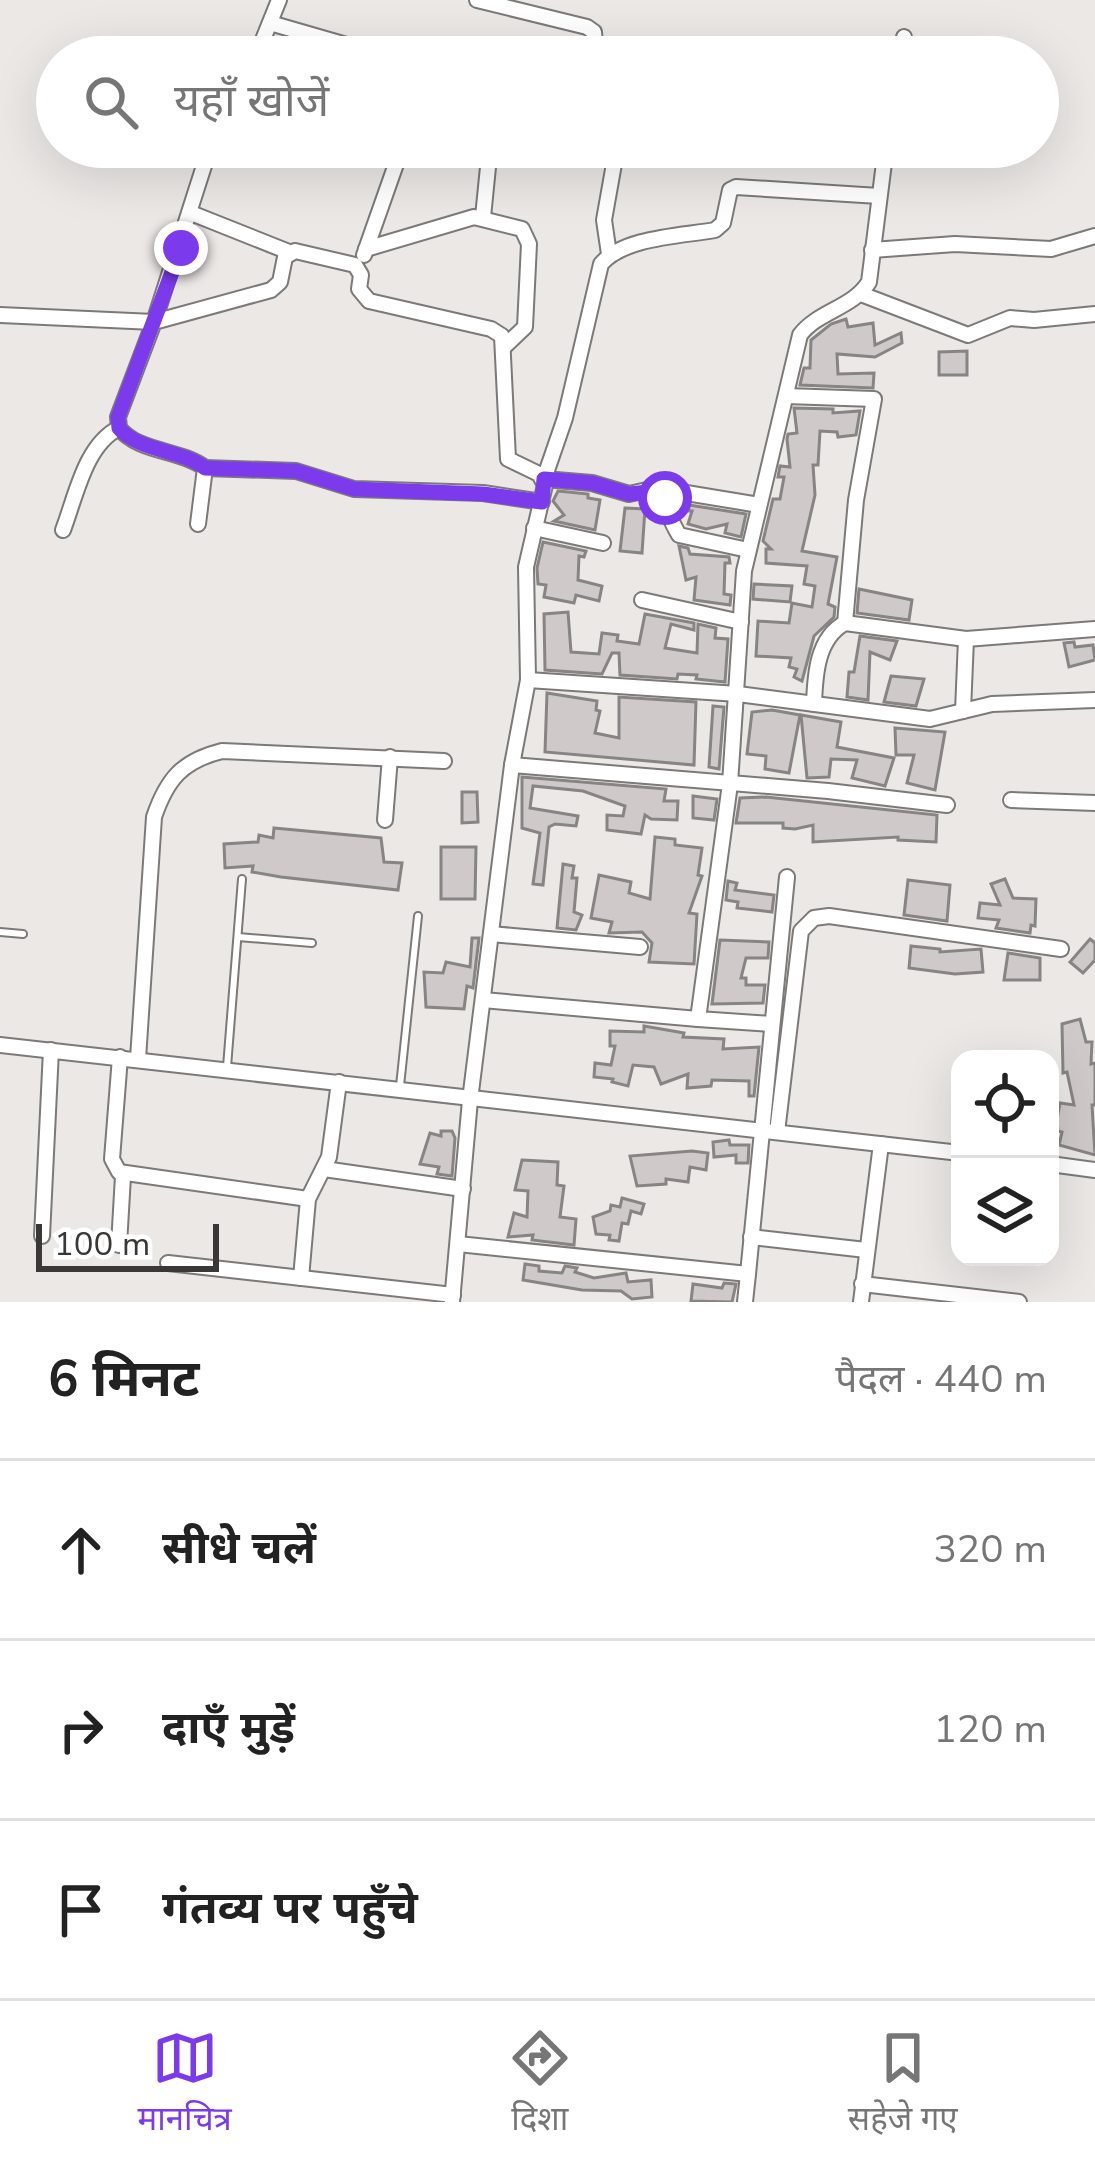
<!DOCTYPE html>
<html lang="hi">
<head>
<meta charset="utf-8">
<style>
  :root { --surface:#fff; --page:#f2f2f2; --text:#222; --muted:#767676; --line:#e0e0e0; --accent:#7c3aed }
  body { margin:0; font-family:"Nunito Sans","Noto Sans Devanagari",sans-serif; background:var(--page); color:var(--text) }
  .controls { position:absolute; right:36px; bottom:36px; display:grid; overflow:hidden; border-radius:24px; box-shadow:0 12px 48px #0002 }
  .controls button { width:108px; height:108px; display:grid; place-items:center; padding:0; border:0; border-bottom:3px solid var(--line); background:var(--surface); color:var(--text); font:60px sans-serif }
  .scale { position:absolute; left:36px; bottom:30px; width:183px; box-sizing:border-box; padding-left:12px; border:6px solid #393837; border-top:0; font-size:33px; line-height:42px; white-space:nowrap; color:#393837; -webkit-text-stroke:9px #fff; paint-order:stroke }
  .stop { position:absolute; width:36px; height:36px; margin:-27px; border:9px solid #7c3aed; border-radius:50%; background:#fff }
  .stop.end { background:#7c3aed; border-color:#fff; box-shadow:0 3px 12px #0008 }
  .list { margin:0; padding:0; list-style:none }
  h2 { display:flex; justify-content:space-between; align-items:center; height:156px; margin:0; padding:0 48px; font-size:51px }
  h2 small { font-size:39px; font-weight:400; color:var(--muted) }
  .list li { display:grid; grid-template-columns:78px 1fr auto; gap:36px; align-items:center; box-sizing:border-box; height:180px; padding:0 48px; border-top:3px solid var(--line) }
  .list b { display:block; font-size:45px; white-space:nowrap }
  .list em { font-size:39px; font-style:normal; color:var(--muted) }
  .icon { flex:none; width:66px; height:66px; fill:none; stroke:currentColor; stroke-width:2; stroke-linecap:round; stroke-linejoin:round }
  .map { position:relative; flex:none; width:1095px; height:1302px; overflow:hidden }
  .search { position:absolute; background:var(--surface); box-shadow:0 12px 48px #0002; left:36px; right:36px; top:36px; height:132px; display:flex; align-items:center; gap:30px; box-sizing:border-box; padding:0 42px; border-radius:66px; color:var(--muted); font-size:45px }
  .sheet { height:696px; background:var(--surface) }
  nav { display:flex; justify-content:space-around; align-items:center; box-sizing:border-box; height:168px; border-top:3px solid var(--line); background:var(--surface); font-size:33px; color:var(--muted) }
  nav a { display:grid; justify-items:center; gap:6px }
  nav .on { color:var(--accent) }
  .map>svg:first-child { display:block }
  .building { fill:#cfcac9; stroke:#888483; stroke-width:3 }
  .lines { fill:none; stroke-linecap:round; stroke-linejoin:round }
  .service-casing { stroke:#7c7977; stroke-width:10 }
  .minor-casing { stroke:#7c7977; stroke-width:18 }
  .service { stroke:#fff; stroke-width:6 }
  .minor { stroke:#fff; stroke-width:14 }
  .route { stroke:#7c3aed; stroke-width:15 }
</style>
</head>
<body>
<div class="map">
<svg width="1095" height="1302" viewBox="0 0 1095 1302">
  <rect width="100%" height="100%" fill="#ece8e6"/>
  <g class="building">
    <polygon points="846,319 848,327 873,323 875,345 901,333 902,343 875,357 837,354 838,374 874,373 873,388 800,385 804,368 810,368 811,340 831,324"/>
    <polygon points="967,351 967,375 939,375 939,352"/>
    <polygon points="794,408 833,409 833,413 860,411 856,435 838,437 837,432 820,431 818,465 813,465 815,495 802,551 837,557 828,604 835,607 834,617 814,636 802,681 794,677 797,669 789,667 791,658 756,656 758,621 789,623 792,603 812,607 815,586 804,584 807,566 766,563 766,549 771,549 763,541 773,499 780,499 784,477 778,477 780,466 790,467 787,439 788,434 797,433"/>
    <polygon points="558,491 588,494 588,498 600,500 595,530 554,521 564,515 553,501"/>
    <polygon points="689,505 746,514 741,537 725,533 727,524 706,529 688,524 692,511 689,511"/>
    <polygon points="625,508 645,509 642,553 620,551"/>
    <polygon points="543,542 586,551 584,557 579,556 578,580 602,586 599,601 576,595 574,603 544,597 546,585 538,584 537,568"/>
    <polygon points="679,546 688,548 690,554 729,557 730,563 725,563 724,594 731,595 730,605 694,600 696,577 686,580"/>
    <polygon points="754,584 792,586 790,602 753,599"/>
    <polygon points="859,589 912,600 909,620 857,613"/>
    <polygon points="568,612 571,652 599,654 602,633 618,635 617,641 639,644 645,614 694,623 694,630 671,624 665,648 697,653 698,624 716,628 715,638 728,639 725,682 696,679 697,675 678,674 677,679 620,675 619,653 612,653 602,674 545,670 544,614"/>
    <polygon points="860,636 897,641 890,660 870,652 868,700 847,697 849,672 854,672"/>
    <polygon points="1074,642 1075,647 1093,645 1095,660 1069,667 1064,643"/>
    <polygon points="891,676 924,679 916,706 884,702"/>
    <polygon points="547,693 597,701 596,710 600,711 595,733 619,738 619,697 696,702 694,765 545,752"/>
    <polygon points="713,706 724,707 719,769 709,767"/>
    <polygon points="772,710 800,715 789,773 765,769 766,756 747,754 752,712"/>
    <polygon points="801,715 841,722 837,747 894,758 885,786 852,778 857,760 831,759 829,777 807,778"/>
    <polygon points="895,728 945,732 935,790 907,783 914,755 896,755"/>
    <polygon points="522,777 666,789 664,801 678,801 677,820 651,819 645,815 641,834 607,830 607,815 623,816 625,806 583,791 533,786 530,808 578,816 576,826 555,824 549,827 543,885 533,884 540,833 522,828"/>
    <polygon points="462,792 477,792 478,822 462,823"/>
    <polygon points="693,796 717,799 714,820 693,818"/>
    <polygon points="766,797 937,815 936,842 898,840 898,837 813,842 813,825 795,829 783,828 783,823 736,823 740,798"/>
    <polygon points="274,828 381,838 384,862 402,863 398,890 281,877 252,872 253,866 225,868 224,844 258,842 259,835 273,838"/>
    <polygon points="655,837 675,839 675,845 702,848 698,875 702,876 689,913 697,914 694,964 649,962 652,943 642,932 609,933 612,922 591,918 599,875 631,882 629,893 650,899"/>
    <polygon points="441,847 476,847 475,899 441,899"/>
    <polygon points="563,864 574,866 572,878 577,878 574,912 582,915 576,930 557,928"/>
    <polygon points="1005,879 1013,898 1036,899 1035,926 1031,925 1030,933 996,928 999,920 978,918 980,903 1000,905 991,884"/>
    <polygon points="908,880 950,885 947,921 904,915"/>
    <polygon points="728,881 737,883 735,890 774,895 772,912 737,908 738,902 726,900"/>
    <polygon points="472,938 479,938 473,988 467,986 464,1009 426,1007 424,972 443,973 446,962 470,967"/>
    <polygon points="1090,939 1095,943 1095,960 1083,973 1070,962"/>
    <polygon points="720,940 769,942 768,958 746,958 741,978 746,978 746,985 765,985 763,1003 712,1004"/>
    <polygon points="911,946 940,949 940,952 981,949 983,972 955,974 909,968"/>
    <polygon points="1008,953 1040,958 1040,980 1004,980"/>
    <polygon points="1080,1019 1086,1042 1092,1042 1091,1064 1095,1063 1095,1105 1092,1105 1095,1155 1059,1145 1062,1132 1058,1131 1057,1120 1060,1103 1074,1105 1067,1072 1063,1073 1062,1024"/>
    <polygon points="644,1026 684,1033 683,1037 724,1039 723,1049 759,1047 754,1096 749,1096 749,1081 712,1080 711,1086 687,1088 688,1074 661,1084 654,1067 633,1065 628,1086 612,1082 613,1079 594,1077 595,1063 611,1065 615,1046 610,1046 610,1031 644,1032"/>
    <polygon points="441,1131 452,1131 455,1138 452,1176 437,1174 439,1167 420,1164 430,1133 441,1136"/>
    <polygon points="729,1140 730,1145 749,1145 748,1163 736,1163 736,1155 714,1157 713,1142"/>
    <polygon points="692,1151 708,1153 706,1170 690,1167 688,1182 666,1179 666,1184 637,1186 630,1156"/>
    <polygon points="522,1160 558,1162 557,1185 564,1186 560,1217 576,1219 574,1245 532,1240 533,1235 508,1237 514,1213 527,1217 528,1191 515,1190"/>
    <polygon points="622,1198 644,1204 641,1214 631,1211 628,1224 622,1223 619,1241 609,1240 610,1235 596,1234 593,1217 610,1211 611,1205 620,1207"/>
    <polygon points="525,1264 539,1266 539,1271 562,1273 565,1266 577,1268 575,1272 594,1278 626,1273 628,1282 651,1280 652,1297 632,1299 621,1291 582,1290 523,1280"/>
    <polygon points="724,1283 736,1284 732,1302 691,1301 693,1284 722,1288"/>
  </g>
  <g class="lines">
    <g class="service-casing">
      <g id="service">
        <polyline points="0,932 23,934"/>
        <polyline points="238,937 312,943"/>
        <polyline points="227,1067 242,879"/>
        <polyline points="400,1086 418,916"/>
      </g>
    </g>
    <g class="minor-casing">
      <g id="minor">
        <polyline points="477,0 587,27 594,32 596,57"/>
        <polyline points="270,23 388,57"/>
        <polyline points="256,57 279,0"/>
        <polyline points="900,57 904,37"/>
        <polyline points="191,213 289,252"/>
        <polyline points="483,217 490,147"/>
        <polyline points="366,249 474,217 522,229 529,244 525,327 505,346"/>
        <polyline points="872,250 955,244 1051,249 1095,236"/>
        <polyline points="609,254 604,220 617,147"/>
        <polyline points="364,255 402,147"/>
        <polyline points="861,294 968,335 1010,318 1034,320 1095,314"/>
        <polyline points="0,315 154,322 210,147"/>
        <polyline points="786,396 874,399 856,500 845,623"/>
        <polyline points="205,468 296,471 354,489 483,493 542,502"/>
        <path d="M667,490C663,506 671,521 679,535L748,550"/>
        <path d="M759,505L656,488L629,494L592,483L544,479L565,418L601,264C624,237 682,236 715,230L723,223L730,190L736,187L879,196"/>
        <path d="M198,524L205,468C180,449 139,453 119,428L118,417L154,322L271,290L280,282L285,257L295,251L355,265L361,275L359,289L369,301L491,329L502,336L508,459L539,474L545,485L526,567L528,680L512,765L470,1100L452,1302"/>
        <polyline points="534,528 603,543"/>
        <path d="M63,530C76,496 85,445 119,428"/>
        <polyline points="642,600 741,622"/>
        <polyline points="528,680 738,694 930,719 992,704 1095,700"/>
        <path d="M814,704C815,675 817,638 845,623L966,639L1095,629"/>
        <polyline points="963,711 966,639"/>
        <polyline points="512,765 828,791 947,805"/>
        <polyline points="1011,800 1095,803"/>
        <polyline points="385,820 390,757"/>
        <polyline points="491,934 640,947"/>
        <polyline points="483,1000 698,1019"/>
        <path d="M771,1024L698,1019L730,784L744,571L800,335C818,311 853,308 869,282L886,147"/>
        <polyline points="0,1045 960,1153"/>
        <polyline points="120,1057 112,1159 119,1172 308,1199"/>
        <path d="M138,1059L154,817C167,779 182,761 222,751L444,761"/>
        <polyline points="777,1132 801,931 814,918 829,916 1061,949"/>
        <polyline points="1050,1164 1095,1170"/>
        <polyline points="324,1169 463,1189"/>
        <polyline points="42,1236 51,1050"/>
        <polyline points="751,1237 866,1250"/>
        <polyline points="458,1244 748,1274 787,877"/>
        <polyline points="119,1245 123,1176"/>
        <polyline points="168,1263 453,1295"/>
        <polyline points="301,1278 308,1199 329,1157 339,1082"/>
        <polyline points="862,1284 1019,1302"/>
        <polyline points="745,1302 748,1274"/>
        <polyline points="861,1302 881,1144"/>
      </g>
    </g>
    <use href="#service" class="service"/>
    <use href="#minor" class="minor"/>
  </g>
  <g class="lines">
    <path class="route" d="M181,248L118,417L119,428C139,452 180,449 205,468L296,471L354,489L483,494L542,502L544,479L592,483L629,494L668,490L665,498"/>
  </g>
</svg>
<div class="controls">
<button><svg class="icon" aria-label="locate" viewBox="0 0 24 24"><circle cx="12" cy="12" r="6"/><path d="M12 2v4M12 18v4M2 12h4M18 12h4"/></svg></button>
<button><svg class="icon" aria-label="layers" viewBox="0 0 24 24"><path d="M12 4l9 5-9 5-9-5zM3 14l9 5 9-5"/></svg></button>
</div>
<div class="scale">100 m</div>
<div class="stop" style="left:665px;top:498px"></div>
<div class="stop end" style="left:181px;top:248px"></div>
<div class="search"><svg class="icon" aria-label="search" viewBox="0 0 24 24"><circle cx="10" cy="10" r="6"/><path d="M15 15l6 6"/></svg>यहाँ खोजें</div>
</div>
<section class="sheet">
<h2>6 मिनट<small>पैदल · 440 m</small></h2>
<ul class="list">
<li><svg class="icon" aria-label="ahead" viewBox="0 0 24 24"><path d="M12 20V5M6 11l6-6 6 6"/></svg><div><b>सीधे चलें</b></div><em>320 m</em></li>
<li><svg class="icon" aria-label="right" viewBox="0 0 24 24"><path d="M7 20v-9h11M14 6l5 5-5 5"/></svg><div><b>दाएँ मुड़ें</b></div><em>120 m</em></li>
<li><svg class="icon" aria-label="arrive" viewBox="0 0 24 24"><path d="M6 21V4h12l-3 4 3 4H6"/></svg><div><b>गंतव्य पर पहुँचे</b></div></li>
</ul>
</section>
<nav>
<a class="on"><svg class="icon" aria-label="map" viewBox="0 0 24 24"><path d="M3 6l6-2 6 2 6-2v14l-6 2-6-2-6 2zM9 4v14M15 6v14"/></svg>मानचित्र</a>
<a><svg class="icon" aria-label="directions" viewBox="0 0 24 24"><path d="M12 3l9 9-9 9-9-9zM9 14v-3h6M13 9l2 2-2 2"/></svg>दिशा</a>
<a><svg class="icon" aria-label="saved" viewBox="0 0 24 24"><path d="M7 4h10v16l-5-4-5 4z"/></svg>सहेजे गए</a>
</nav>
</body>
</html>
